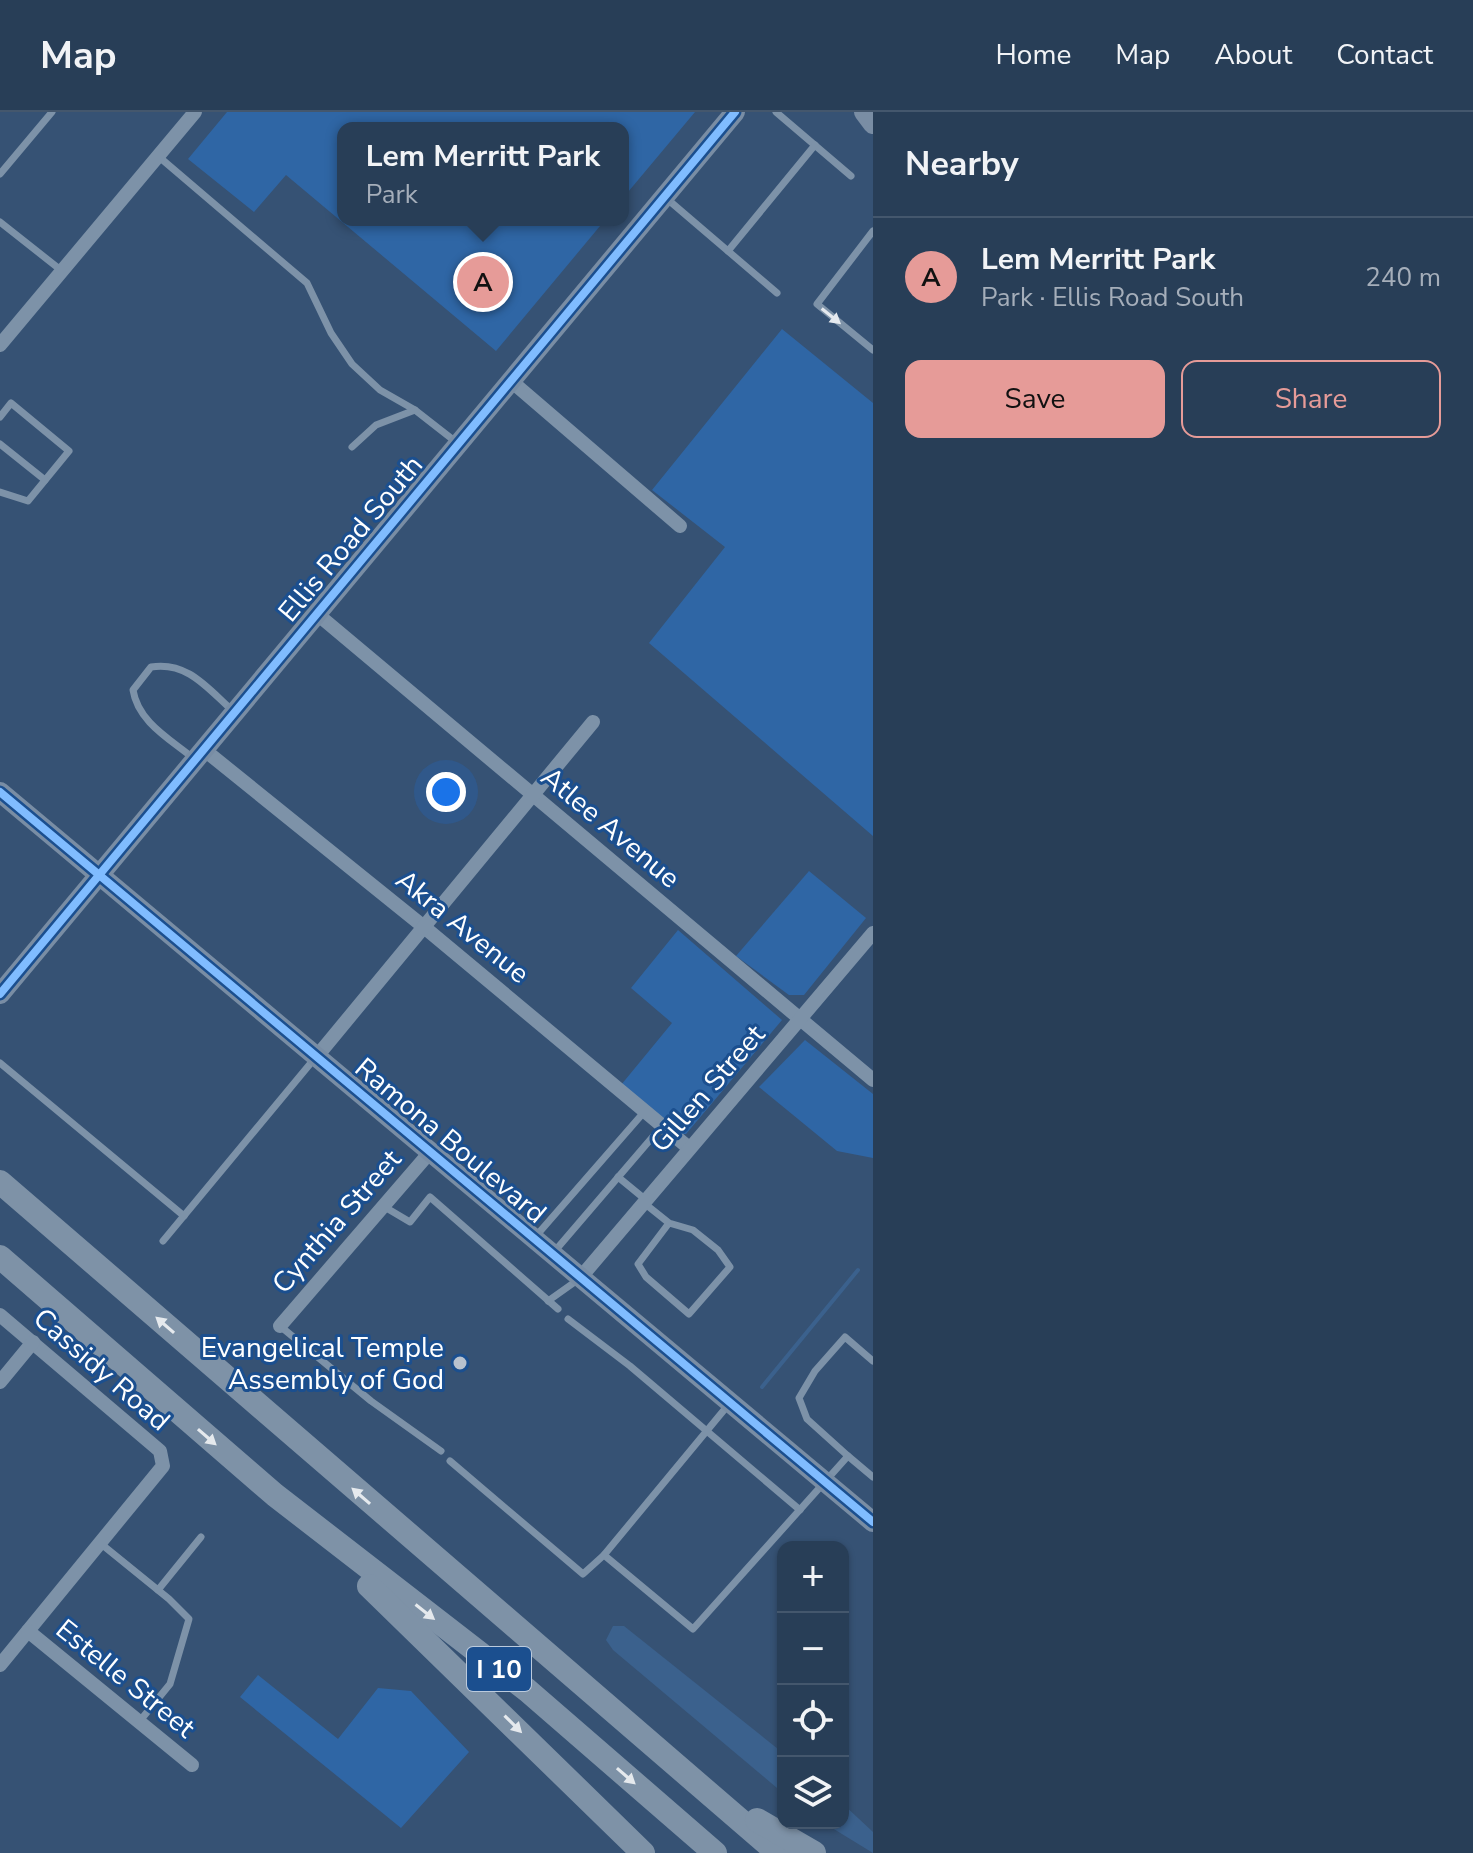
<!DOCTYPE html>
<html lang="en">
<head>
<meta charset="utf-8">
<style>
  :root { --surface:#283e57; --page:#344961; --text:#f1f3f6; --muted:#a5aeba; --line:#44576d; --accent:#e69b98 }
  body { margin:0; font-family:"Nunito Sans",sans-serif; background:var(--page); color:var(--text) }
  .controls { position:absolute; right:24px; bottom:24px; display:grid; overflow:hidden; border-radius:16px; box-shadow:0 2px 6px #0004 }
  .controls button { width:72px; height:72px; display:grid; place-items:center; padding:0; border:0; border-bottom:2px solid var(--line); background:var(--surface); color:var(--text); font:40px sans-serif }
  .you { position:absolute; left:446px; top:680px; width:28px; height:28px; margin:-20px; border:6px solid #fff; border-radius:50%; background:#1a73e8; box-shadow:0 0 0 12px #1a73e833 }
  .badge { display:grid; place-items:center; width:52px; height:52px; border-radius:50%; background:var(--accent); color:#111; font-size:26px; font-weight:700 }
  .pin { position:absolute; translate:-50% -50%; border:4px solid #fff; box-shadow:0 2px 8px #0006 }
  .popup { position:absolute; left:337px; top:10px; width:292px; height:104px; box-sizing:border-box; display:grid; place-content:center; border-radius:16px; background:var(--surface); filter:drop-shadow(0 2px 6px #0005); font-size:26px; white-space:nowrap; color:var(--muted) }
  .popup b { font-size:30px; color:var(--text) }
  .popup::after { content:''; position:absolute; left:50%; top:100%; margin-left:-16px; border:16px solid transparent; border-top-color:var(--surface) }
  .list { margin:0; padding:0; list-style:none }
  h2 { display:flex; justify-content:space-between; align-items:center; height:104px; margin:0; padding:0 32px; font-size:34px }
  h2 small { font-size:26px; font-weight:400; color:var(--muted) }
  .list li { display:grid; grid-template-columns:52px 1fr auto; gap:24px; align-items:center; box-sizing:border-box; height:120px; padding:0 32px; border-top:2px solid var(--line) }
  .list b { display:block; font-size:30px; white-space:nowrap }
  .list p { margin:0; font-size:26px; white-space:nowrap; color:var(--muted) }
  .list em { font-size:26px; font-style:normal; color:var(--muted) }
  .actions { display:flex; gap:16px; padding:24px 32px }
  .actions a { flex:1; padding:18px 0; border:2px solid var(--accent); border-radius:16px; text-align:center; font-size:28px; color:var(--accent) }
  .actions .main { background:var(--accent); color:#111 }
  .icon { flex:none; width:44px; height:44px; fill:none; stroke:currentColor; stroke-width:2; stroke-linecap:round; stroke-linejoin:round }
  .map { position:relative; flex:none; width:873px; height:1741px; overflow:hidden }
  header { display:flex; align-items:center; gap:48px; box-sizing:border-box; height:112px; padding:0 40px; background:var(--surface); border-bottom:2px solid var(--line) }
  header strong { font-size:38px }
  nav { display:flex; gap:44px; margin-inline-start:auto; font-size:28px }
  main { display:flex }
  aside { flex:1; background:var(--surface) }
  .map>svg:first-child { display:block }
  .green { fill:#2f66a5 }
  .water { fill:#3b618d }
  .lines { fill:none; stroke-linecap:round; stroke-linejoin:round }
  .stream { stroke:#3b618d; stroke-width:4 }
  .lane { stroke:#7d92a8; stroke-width:7 }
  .street { stroke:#7d92a8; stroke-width:14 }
  .secondary { stroke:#798da4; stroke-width:20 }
  .highway { stroke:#7e92a7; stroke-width:24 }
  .cycleway-casing { stroke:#1b4f8f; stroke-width:13 }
  .cycleway { stroke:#80bcff; stroke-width:8 }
  .oneway { fill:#e5e9ee }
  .oneway2 { fill:#e5e9ed }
  .poi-dot { fill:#b9c2ce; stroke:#1b4f8f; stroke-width:3 }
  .labels { text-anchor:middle; stroke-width:6; stroke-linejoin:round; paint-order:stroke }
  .shield { fill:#1b4f8f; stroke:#bbcadd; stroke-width:2 }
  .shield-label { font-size:26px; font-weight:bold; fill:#fff }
  .street-label { font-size:28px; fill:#fff; stroke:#1b4f8f }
  .poi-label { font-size:28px; fill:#fff; stroke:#1b4f8f; text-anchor:end }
</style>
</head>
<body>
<header>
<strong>Map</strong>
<nav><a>Home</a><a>Map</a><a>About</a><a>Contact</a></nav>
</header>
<main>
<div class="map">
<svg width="873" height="1741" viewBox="0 0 873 1741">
  <rect width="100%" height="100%" fill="#365274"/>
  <g class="green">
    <polygon points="227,0 695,0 623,86 623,16 343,16 343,108 605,108 496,239 286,63 254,100 188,47"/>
    <polygon points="782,217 873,291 873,724 649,531 725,435 652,378"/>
    <polygon points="809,759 866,806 804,883 789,883 736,844"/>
    <polygon points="678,818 782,908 686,1022 680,1022 621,973 672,911 631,876"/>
    <polygon points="805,928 873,982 873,1046 837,1039 759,975"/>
    <polygon points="258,1563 338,1627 378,1576 411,1579 469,1640 401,1716 240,1585"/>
  </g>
  <g class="water">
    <polygon points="613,1514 624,1514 783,1641 783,1681 613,1538 606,1528"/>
    <polygon points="843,1692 873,1720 873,1741 824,1711 843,1711"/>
  </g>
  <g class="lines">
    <polyline class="stream" points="762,1275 858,1158"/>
    <g class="lane">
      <polyline points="776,0 851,64"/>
      <polyline points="158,44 307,171 331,221 352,252 380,278 415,298 456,330"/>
      <polyline points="0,62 52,0"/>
      <polyline points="666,86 777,181"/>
      <polyline points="0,110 62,159"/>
      <polyline points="873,119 817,192 873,238"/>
      <polyline points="728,139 815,33"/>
      <polyline points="0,305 11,291 69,339 28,389 0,380"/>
      <polyline points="0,332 45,368"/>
      <polyline points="352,335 376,313 415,298"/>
      <path d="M193,646C170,627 138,610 133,578L151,555C188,549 208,577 233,599"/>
      <polyline points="0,951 184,1104"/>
      <polyline points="618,1065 646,1088"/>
      <polyline points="644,1091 669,1111 693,1118 718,1138 730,1155 689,1202 646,1165 638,1152 669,1111"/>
      <polyline points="383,1094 410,1110 430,1085 558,1197"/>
      <polyline points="536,1124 645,999"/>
      <polyline points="163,1129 315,946"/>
      <polyline points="554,1140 662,1014"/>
      <polyline points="548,1189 579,1167"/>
      <polyline points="568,1207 630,1254 800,1398"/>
      <polyline points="280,1214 371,1289 441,1339"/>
      <polyline points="848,1344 873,1365"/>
      <polyline points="450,1349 583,1462 604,1443 693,1517 848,1344 807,1307 799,1286 815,1259 845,1225 873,1249"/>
      <polyline points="100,1431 169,1487 189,1507 170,1572 139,1610"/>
      <polyline points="604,1443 729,1292"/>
      <polyline points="158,1478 201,1425"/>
    </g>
    <g class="street">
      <polyline points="0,233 195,0"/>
      <polyline points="510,268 680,414"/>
      <polyline points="316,501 873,968"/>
      <polyline points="202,636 424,815 689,1036"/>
      <polyline points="318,943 593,610"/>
      <polyline points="581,1165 873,821"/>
      <polyline points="0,1203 153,1333 160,1339 163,1354 0,1553"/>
      <polyline points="280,1214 431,1039"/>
      <polyline points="0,1270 33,1230"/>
      <polyline points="28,1519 192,1653"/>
    </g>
    <g class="secondary">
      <polyline points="864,0 873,12"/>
      <polyline points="0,680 873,1410"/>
      <polyline points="0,882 735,0"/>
    </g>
    <g class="highway">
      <polyline points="0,1070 778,1741"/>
      <polyline points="0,1145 275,1383 527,1578 715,1741"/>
      <polyline points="369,1474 643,1741"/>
      <polyline points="757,1708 814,1741"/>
    </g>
    <g class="cycleway-casing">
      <g id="cycleway">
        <polyline points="0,680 873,1410"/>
        <polyline points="0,882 735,0"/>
      </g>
    </g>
    <use href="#cycleway" class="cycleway"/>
  </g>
  <defs><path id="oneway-solid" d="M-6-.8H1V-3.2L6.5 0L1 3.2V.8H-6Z" transform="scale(2)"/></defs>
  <use class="oneway" href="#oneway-solid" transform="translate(831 204) rotate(39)"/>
  <g class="oneway2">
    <use href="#oneway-solid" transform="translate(165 1213) rotate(-139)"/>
    <use href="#oneway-solid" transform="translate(207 1325) rotate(41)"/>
    <use href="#oneway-solid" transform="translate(361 1384) rotate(-139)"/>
    <use href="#oneway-solid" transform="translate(425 1500) rotate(38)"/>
    <use href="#oneway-solid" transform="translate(513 1612) rotate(45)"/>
    <use href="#oneway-solid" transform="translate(626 1664) rotate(41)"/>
  </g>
  <circle class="poi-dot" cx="460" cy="1251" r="8"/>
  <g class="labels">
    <rect class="shield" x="467" y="1535" width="64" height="44" rx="6"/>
    <g class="shield-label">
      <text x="499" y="1566">I 10</text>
    </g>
    <g class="street-label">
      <text transform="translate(350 426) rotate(-50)" y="10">Ellis Road South</text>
      <text transform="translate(611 715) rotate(40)" y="10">Atlee Avenue</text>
      <text transform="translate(463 814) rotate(39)" y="10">Akra Avenue</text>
      <text transform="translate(707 976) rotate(-49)" y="10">Gillen Street</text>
      <text transform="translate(451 1028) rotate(40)" y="10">Ramona Boulevard</text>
      <text transform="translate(336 1109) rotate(-49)" y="10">Cynthia Street</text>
      <text transform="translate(102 1257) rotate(41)" y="10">Cassidy Road</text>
      <text transform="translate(126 1566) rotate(39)" y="10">Estelle Street</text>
    </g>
    <g class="poi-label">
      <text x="444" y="1245">Evangelical Temple<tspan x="444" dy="32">Assembly of God</tspan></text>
    </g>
  </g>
</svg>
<div class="controls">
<button>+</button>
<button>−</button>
<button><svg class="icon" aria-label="locate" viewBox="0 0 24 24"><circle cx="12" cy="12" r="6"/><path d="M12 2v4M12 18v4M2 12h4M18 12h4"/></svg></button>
<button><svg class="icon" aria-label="layers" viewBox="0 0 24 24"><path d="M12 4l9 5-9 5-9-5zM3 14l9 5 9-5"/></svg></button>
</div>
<div class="you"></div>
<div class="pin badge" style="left:483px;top:170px">A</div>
<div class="popup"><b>Lem Merritt Park</b>Park</div>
</div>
<aside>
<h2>Nearby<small></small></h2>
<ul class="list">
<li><span class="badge">A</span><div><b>Lem Merritt Park</b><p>Park · Ellis Road South</p></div><em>240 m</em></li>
</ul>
<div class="actions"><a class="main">Save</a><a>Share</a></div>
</aside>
</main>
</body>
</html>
